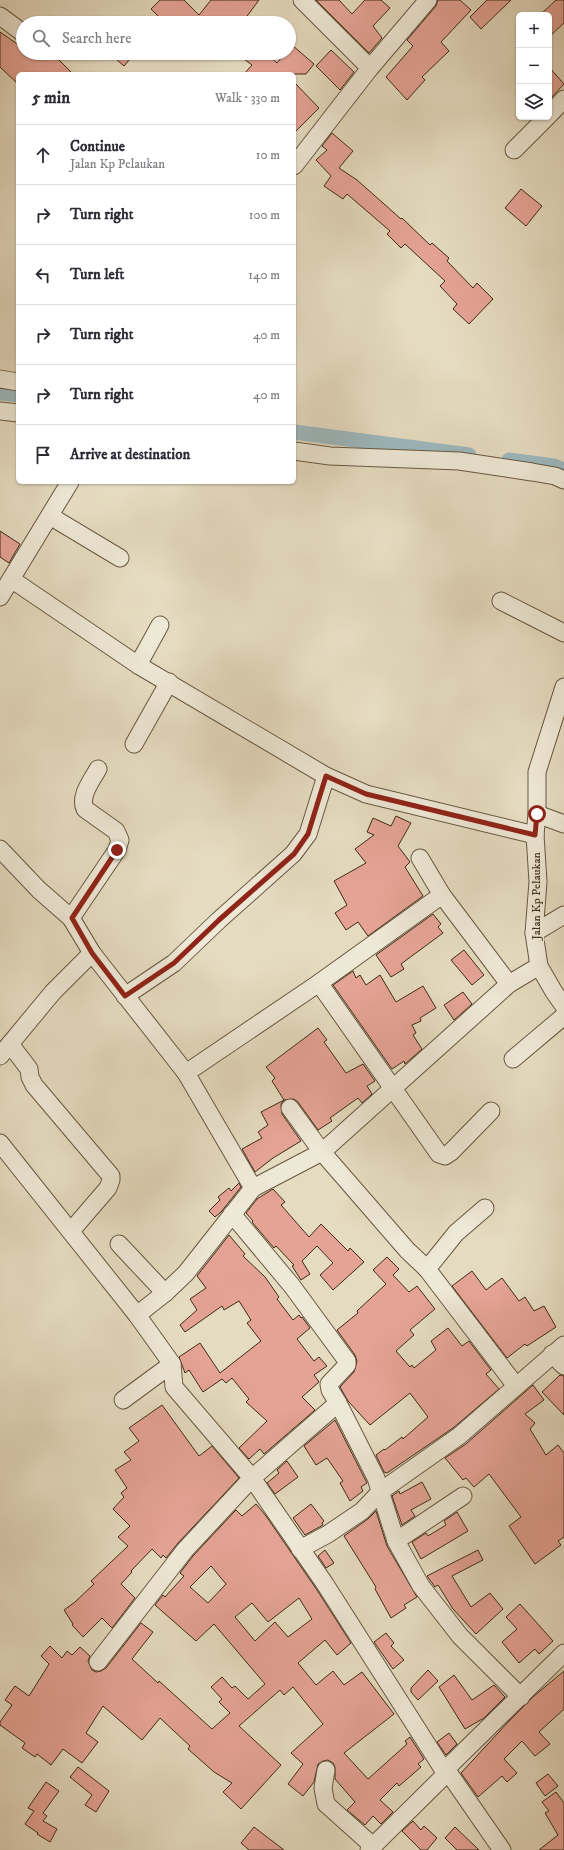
<!DOCTYPE html>
<html lang="en">
<head>
<meta charset="utf-8">
<style>
  :root { --surface:#fff; --page:#f7f7f7; --text:#2b2b33; --muted:#7c7c81; --line:#e1e1e2 }
  body { margin:0; font-family:"IM FELL DW Pica",serif; background:var(--page); color:var(--text) }
  .controls { position:absolute; right:12px; top:12px; display:grid; overflow:hidden; border-radius:6px; box-shadow:0 1px 3px #0004 }
  .controls button { width:36px; height:36px; display:grid; place-items:center; padding:0; border:0; border-bottom:1px solid var(--line); background:var(--surface); color:var(--text); font:20px sans-serif }
  .stop { position:absolute; width:12px; height:12px; margin:-9px; border:3px solid #8f2418; border-radius:50%; background:#fff }
  .stop.end { background:#8f2418; border-color:#fff; box-shadow:0 1px 4px #0008 }
  .list { margin:0; padding:0; list-style:none }
  h2 { display:flex; justify-content:space-between; align-items:center; height:52px; margin:0; padding:0 16px; font-size:17px }
  h2 small { font-size:13px; font-weight:400; color:var(--muted) }
  .list li { display:grid; grid-template-columns:26px 1fr auto; gap:12px; align-items:center; box-sizing:border-box; height:60px; padding:0 16px; border-top:1px solid var(--line) }
  .list b { display:block; font-size:15px; white-space:nowrap }
  .list p { margin:0; font-size:13px; white-space:nowrap; color:var(--muted) }
  .list em { font-size:13px; font-style:normal; color:var(--muted) }
  .icon { flex:none; width:22px; height:22px; fill:none; stroke:currentColor; stroke-width:2; stroke-linecap:round; stroke-linejoin:round }
  .map { position:relative; flex:none; width:564px; height:1850px; overflow:hidden }
  .search { position:absolute; background:var(--surface); box-shadow:0 1px 3px #0004; left:16px; top:16px; width:280px; height:44px; display:flex; align-items:center; gap:10px; box-sizing:border-box; padding:0 14px; border-radius:22px; color:var(--muted); font-size:15px }
  .panel { position:absolute; background:var(--surface); box-shadow:0 1px 3px #0004; left:16px; top:72px; width:280px; height:412px; border-radius:6px }
  .map>svg:first-child { display:block }
  .lines { fill:none; stroke-linecap:round; stroke-linejoin:round }
  .canal { stroke:#9cb8be; stroke-width:15 }
  .building { fill:#e5a395; stroke:#3e2c15; fill-rule:evenodd }
  .minor-casing { stroke:#685840; stroke-width:19 }
  .minor { stroke:#eee8d6; stroke-width:17 }
  .route { stroke:#8f2418; stroke-width:5 }
  .labels { text-anchor:middle; stroke-width:3; stroke-linejoin:round; paint-order:stroke }
  .street-label { font-size:12px; fill:#3e2c15; stroke:#eee8d6 }
</style>
</head>
<body>
<div class="map">
<svg width="564" height="1850" viewBox="0 0 564 1850">
  <rect width="100%" height="100%" fill="#e5dbc0"/>
  <filter id="stains"><feTurbulence type="fractalNoise" baseFrequency=".005" numOctaves="4"/><feColorMatrix values="0 0 0 0 .2 0 0 0 0 .09 0 0 0 0 .02 0 0 0 .5 -.17"/></filter>
  <radialGradient id="worn" r=".72"><stop offset=".6" stop-color="#630" stop-opacity="0"/><stop offset="1" stop-color="#630" stop-opacity=".3"/></radialGradient>
  <g class="lines">
    <g class="canal">
      <polyline points="0,393 18,395"/>
      <polyline points="294,432 469,455"/>
      <polyline points="509,460 554,466 564,470"/>
    </g>
  </g>
  <g class="building">
    <polygon points="160,0 184,0 199,15 211,0 259,0 242,23 165,23 151,9"/>
    <polygon points="316,0 339,0 352,14 365,0 381,0 390,8 373,26 382,38 369,53"/>
    <polygon points="438,0 460,0 471,10 441,42 449,51 422,77 425,80 407,100 386,77 413,46 407,40 436,6"/>
    <polygon points="487,0 511,0 481,29 470,17"/>
    <polygon points="556,0 564,0 564,23 549,37 549,15 540,15"/>
    <polygon points="0,32 23,48 23,53 64,53 58,59 73,74 18,74 18,84 0,67"/>
    <polygon points="292,45 314,64 306,74 244,74 252,65 236,53 266,53 277,63 285,53 289,53 289,48"/>
    <polygon points="331,50 354,72 340,90 316,66"/>
    <polygon points="109,53 135,53 124,66"/>
    <polygon points="549,67 564,84 549,100"/>
    <polygon points="294,82 319,108 294,133"/>
    <polygon points="332,133 353,151 339,168 357,180 401,219 402,218 430,245 432,243 449,258 447,261 473,288 477,283 493,299 469,324 453,309 457,304 440,286 445,281 405,244 401,248 387,234 390,231 347,194 343,199 324,186 331,176 316,160 327,150 322,146"/>
    <polygon points="521,189 542,206 526,226 505,208"/>
    <polygon points="0,531 20,544 9,563 0,557"/>
    <polygon points="396,816 411,823 398,846 410,862 405,867 423,896 368,936 358,922 346,930 335,913 347,905 334,881 366,863 355,849 374,835 367,832 373,818 391,826"/>
    <polygon points="433,914 441,924 438,927 443,933 401,964 404,969 391,977 376,955"/>
    <polygon points="464,950 484,975 472,985 451,960"/>
    <polygon points="353,971 356,978 360,975 366,985 380,975 396,1002 423,986 436,1008 420,1018 421,1021 412,1025 416,1033 413,1035 422,1049 405,1064 404,1061 392,1069 333,985"/>
    <polygon points="463,992 472,1004 454,1020 444,1005"/>
    <polygon points="318,1028 327,1040 324,1042 346,1073 363,1064 375,1081 367,1086 372,1094 362,1103 358,1098 330,1118 332,1121 318,1130 298,1102 294,1099 284,1100 281,1104 282,1114 301,1141 273,1158 255,1172 242,1149 262,1138 258,1132 268,1125 261,1112 284,1100 272,1081 275,1078 266,1067"/>
    <polygon points="239,1183 241,1187 221,1212 215,1217 209,1211 220,1200 218,1197 229,1188 231,1191"/>
    <polygon points="273,1189 285,1202 281,1205 309,1237 321,1224 348,1251 350,1248 364,1262 333,1290 320,1275 333,1263 317,1246 302,1261 310,1274 301,1280 292,1266 294,1265 276,1246 274,1248 252,1222 253,1221 246,1213 257,1199"/>
    <polygon points="229,1235 245,1254 243,1256 265,1277 279,1297 277,1299 293,1320 299,1315 301,1318 302,1317 310,1328 297,1339 314,1361 319,1357 327,1366 314,1375 319,1382 302,1397 315,1410 264,1454 260,1449 249,1459 239,1448 267,1421 246,1402 249,1399 232,1378 226,1383 222,1379 203,1392 189,1370 185,1373 179,1357 200,1343 220,1373 261,1341 247,1323 251,1320 239,1301 224,1310 222,1306 185,1332 180,1325 197,1310 190,1299 206,1288 197,1276"/>
    <polygon points="387,1257 399,1269 393,1275 409,1292 417,1286 435,1309 410,1330 414,1335 396,1351 410,1367 412,1365 414,1368 436,1350 431,1341 448,1328 462,1346 469,1341 491,1370 486,1374 499,1389 453,1428 387,1473 384,1472 376,1455 384,1449 385,1450 402,1437 403,1439 428,1417 410,1393 370,1425 348,1401 340,1387 354,1372 357,1361 355,1355 337,1330 358,1313 357,1311 386,1284 373,1270"/>
    <polygon points="472,1271 486,1290 502,1278 519,1301 525,1297 534,1311 544,1306 556,1327 527,1346 525,1344 507,1358 452,1286"/>
    <polygon points="560,1375 564,1376 564,1415 542,1392"/>
    <polygon points="533,1385 544,1400 525,1414 535,1423 530,1429 546,1455 558,1445 564,1453 564,1537 558,1541 561,1545 535,1564 509,1526 521,1517 489,1474 474,1487 466,1478 463,1480 445,1458 466,1444"/>
    <polygon points="162,1405 199,1456 212,1446 239,1478 178,1543 166,1558 163,1555 161,1558 152,1549 131,1571 132,1572 121,1584 135,1598 112,1628 102,1618 83,1637 72,1625 73,1624 64,1610 75,1602 94,1584 91,1581 128,1546 118,1537 130,1526 113,1509 124,1497 121,1493 127,1488 115,1470 131,1460 124,1452 139,1441 129,1428"/>
    <polygon points="335,1420 367,1483 361,1487 363,1491 350,1501 340,1483 343,1481 327,1458 316,1465 304,1446"/>
    <polygon points="287,1461 298,1477 275,1494 267,1483 279,1473 277,1470"/>
    <polygon points="422,1482 431,1499 411,1510 415,1516 402,1525 392,1496 399,1491 400,1494"/>
    <path d="M256,1504L266,1516L317,1590L351,1643L337,1655L325,1640L298,1663L316,1685L333,1671L344,1685L362,1672L394,1714L344,1753L368,1779L407,1744L405,1741L410,1737L424,1759L418,1764L421,1767L399,1786L397,1783L380,1800L393,1812L381,1824L373,1816L365,1825L347,1810L355,1802L335,1779V1767L333,1763L328,1760L323,1761L318,1764L314,1782L303,1796L288,1784L303,1764L291,1753L323,1724L293,1687L284,1695L280,1690L239,1726L281,1765L241,1809L223,1792L232,1783L214,1772L188,1749L190,1746L160,1718L142,1740L103,1706L86,1733L98,1742L82,1763L63,1749L51,1765L37,1754L35,1757L22,1748L25,1743L0,1725V1722L12,1705L5,1700L15,1686L29,1696L49,1664L41,1656L50,1646L62,1658L67,1651L72,1655L80,1647L90,1656L88,1661L92,1670L96,1672L101,1671L106,1668L141,1623L153,1632L132,1659L158,1683L159,1681L212,1729L230,1713L219,1702L222,1699L211,1687L222,1677L232,1688L235,1686L248,1699L265,1684L214,1624L196,1641L155,1605L163,1595L165,1597L184,1576L180,1573L193,1556L236,1510L242,1516ZM211,1566L226,1584L208,1603L190,1587ZM299,1598L312,1619L288,1637L275,1622L255,1641L235,1617L252,1603L268,1622Z"/>
    <polygon points="311,1504 324,1521 322,1523 323,1525 305,1535 293,1518"/>
    <polygon points="376,1511 387,1546 417,1597 404,1605 406,1608 391,1618 375,1589 376,1587 344,1536 368,1519"/>
    <polygon points="457,1512 468,1531 421,1559 412,1542 426,1533 428,1536 446,1525 444,1521"/>
    <polygon points="325,1550 334,1563 326,1568 318,1556"/>
    <polygon points="478,1550 483,1560 452,1576 471,1607 490,1593 503,1609 476,1634 453,1609 438,1585 435,1587 427,1576"/>
    <polygon points="520,1604 553,1641 539,1654 535,1649 519,1663 502,1642 517,1629 506,1617"/>
    <polygon points="386,1633 394,1643 391,1646 404,1660 393,1669 374,1642"/>
    <polygon points="428,1670 438,1681 418,1700 411,1692 411,1688"/>
    <polygon points="564,1671 564,1709 539,1732 550,1744 535,1756 522,1741 504,1759 517,1773 507,1782 502,1776 478,1797 461,1773 510,1720 534,1696"/>
    <polygon points="454,1675 472,1700 494,1685 505,1697 484,1718 465,1729 439,1687"/>
    <polygon points="449,1733 457,1744 446,1755 437,1742"/>
    <polygon points="78,1767 109,1791 96,1812 85,1805 92,1795 70,1777"/>
    <polygon points="548,1774 558,1786 545,1796 536,1783"/>
    <polygon points="46,1782 59,1791 43,1813 47,1816 43,1821 57,1829 50,1842 37,1834 38,1833 25,1824 34,1811 28,1808"/>
    <polygon points="556,1792 564,1803 564,1850 539,1850 558,1835 545,1813 549,1811 542,1802"/>
    <polygon points="413,1821 421,1830 424,1826 437,1838 427,1850 421,1850 402,1831"/>
    <polygon points="254,1827 284,1850 249,1850 241,1843"/>
    <polygon points="455,1827 479,1850 457,1850 445,1838"/>
  </g>
  <g class="lines">
    <g class="minor-casing">
      <g id="minor">
        <polyline points="302,0 370,68"/>
        <polyline points="0,16 23,33"/>
        <polyline points="549,115 564,99"/>
        <polyline points="514,150 547,117"/>
        <polyline points="294,166 370,68 428,0"/>
        <polyline points="0,379 18,382"/>
        <polyline points="0,411 18,413"/>
        <polyline points="294,451 330,456 459,461 532,472 555,476 564,480"/>
        <polyline points="50,516 120,558"/>
        <polyline points="11,579 138,665 326,776 366,794 535,835"/>
        <polyline points="0,597 70,482"/>
        <polyline points="501,601 564,633"/>
        <polyline points="138,665 160,625"/>
        <polyline points="564,687 537,772 537,814 535,835 538,882 534,933 539,966 554,992 564,1006"/>
        <polyline points="134,744 169,682"/>
        <polyline points="537,814 564,824"/>
        <polyline points="0,849 39,890 71,918"/>
        <polyline points="420,858 442,895 509,984"/>
        <polyline points="534,933 564,915"/>
        <path d="M92,953L71,918L117,850L120,840L116,831L85,809C79,796 92,780 98,769"/>
        <polyline points="319,983 439,1154 445,1156 451,1152 491,1111"/>
        <polyline points="125,996 174,963 219,920 293,854 308,834 326,776"/>
        <polyline points="10,1044 29,1069 30,1077 34,1085 111,1176 111,1180 108,1188 71,1231"/>
        <polyline points="0,1056 53,992 92,953 186,1073 253,1188"/>
        <polyline points="513,1059 564,1016"/>
        <polyline points="186,1073 319,983 442,895"/>
        <polyline points="290,1108 322,1152 407,1250 427,1269 516,1386"/>
        <polyline points="0,1143 137,1315 172,1364 174,1387 252,1478 325,1584 446,1774"/>
        <polyline points="232,1214 292,1286 347,1361 347,1365 329,1384 330,1390 338,1403 376,1478 396,1541 421,1586 460,1636 521,1697"/>
        <polyline points="119,1244 165,1293"/>
        <polyline points="427,1269 456,1233 485,1208"/>
        <polyline points="137,1315 165,1293 186,1273 253,1188 322,1152 509,984 539,966"/>
        <polyline points="552,1354 564,1366"/>
        <polyline points="123,1400 172,1364"/>
        <polyline points="396,1541 463,1496"/>
        <polyline points="300,1549 328,1534 362,1511 381,1491 459,1436 564,1345"/>
        <polyline points="98,1662 185,1550 252,1478 338,1403"/>
        <polyline points="446,1769 502,1850"/>
        <polyline points="326,1770 323,1788 326,1804 373,1846"/>
        <polyline points="369,1850 446,1774 446,1769 564,1653"/>
      </g>
    </g>
    <use href="#minor" class="minor"/>
  </g>
  <g class="lines">
    <polyline class="route" points="117,850 72,918 92,953 125,996 174,963 219,920 294,854 308,834 326,776 366,794 535,835 537,814"/>
  </g>
  <g class="labels">
    <g class="street-label">
      <text transform="translate(536 896) rotate(-90)" y="4">Jalan Kp Pelaukan</text>
    </g>
  </g>
  <rect width="100%" height="100%" filter="url(#stains)"/>
  <rect width="100%" height="100%" fill="url(#worn)"/>
</svg>
<div class="controls">
<button>+</button>
<button>−</button>
<button><svg class="icon" aria-label="layers" viewBox="0 0 24 24"><path d="M12 4l9 5-9 5-9-5zM3 14l9 5 9-5"/></svg></button>
</div>
<div class="stop" style="left:537px;top:814px"></div>
<div class="stop end" style="left:117px;top:850px"></div>
<div class="search"><svg class="icon" aria-label="search" viewBox="0 0 24 24"><circle cx="10" cy="10" r="6"/><path d="M15 15l6 6"/></svg>Search here</div>
<section class="panel">
<h2>5 min<small>Walk · 330 m</small></h2>
<ul class="list">
<li><svg class="icon" aria-label="ahead" viewBox="0 0 24 24"><path d="M12 20V5M6 11l6-6 6 6"/></svg><div><b>Continue</b><p>Jalan Kp Pelaukan</p></div><em>10 m</em></li>
<li><svg class="icon" aria-label="right" viewBox="0 0 24 24"><path d="M7 20v-9h11M14 6l5 5-5 5"/></svg><div><b>Turn right</b></div><em>100 m</em></li>
<li><svg class="icon" aria-label="left" viewBox="0 0 24 24"><path d="M17 20v-9H6M10 6l-5 5 5 5"/></svg><div><b>Turn left</b></div><em>140 m</em></li>
<li><svg class="icon" aria-label="right" viewBox="0 0 24 24"><path d="M7 20v-9h11M14 6l5 5-5 5"/></svg><div><b>Turn right</b></div><em>40 m</em></li>
<li><svg class="icon" aria-label="right" viewBox="0 0 24 24"><path d="M7 20v-9h11M14 6l5 5-5 5"/></svg><div><b>Turn right</b></div><em>40 m</em></li>
<li><svg class="icon" aria-label="arrive" viewBox="0 0 24 24"><path d="M6 21V4h12l-3 4 3 4H6"/></svg><div><b>Arrive at destination</b></div></li>
</ul>
</section>
</div>
</body>
</html>
